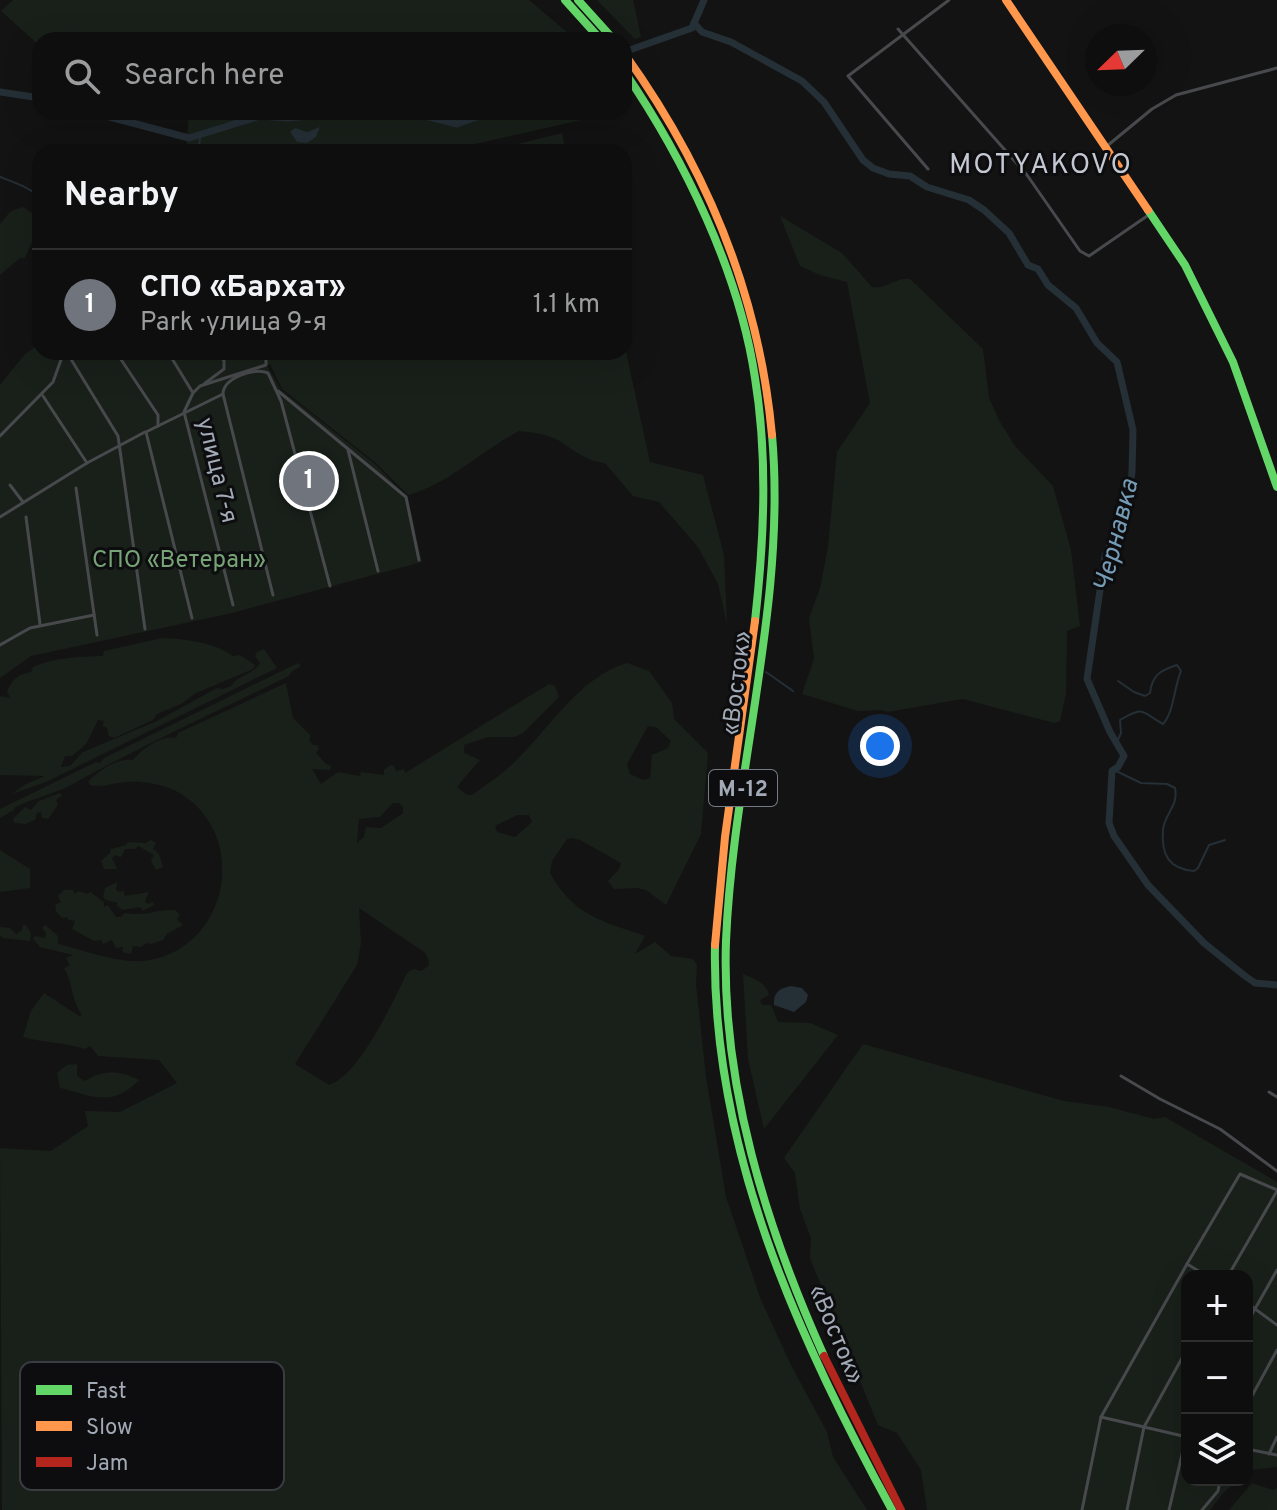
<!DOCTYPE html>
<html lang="en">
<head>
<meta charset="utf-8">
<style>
  :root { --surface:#0e0e0e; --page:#171717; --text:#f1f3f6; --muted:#9b9c9e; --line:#2e2e2e; --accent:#70757d }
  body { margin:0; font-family:Overpass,sans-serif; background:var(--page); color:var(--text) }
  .controls { position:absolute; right:24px; bottom:24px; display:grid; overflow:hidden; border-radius:16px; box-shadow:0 8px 32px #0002 }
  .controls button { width:72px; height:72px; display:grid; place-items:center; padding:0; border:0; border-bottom:2px solid var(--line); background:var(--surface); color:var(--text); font:40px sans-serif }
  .compass { position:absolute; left:1085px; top:24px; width:72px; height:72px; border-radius:50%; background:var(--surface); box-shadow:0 8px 32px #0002; rotate:247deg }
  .you { position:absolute; left:880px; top:746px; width:28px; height:28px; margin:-20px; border:6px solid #fff; border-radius:50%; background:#1a73e8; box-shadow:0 0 0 12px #1a73e833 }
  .badge { display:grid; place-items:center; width:52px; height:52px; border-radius:50%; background:var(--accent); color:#fff; font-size:26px; font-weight:700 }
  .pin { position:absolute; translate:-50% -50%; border:4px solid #fff; box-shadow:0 2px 8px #0006 }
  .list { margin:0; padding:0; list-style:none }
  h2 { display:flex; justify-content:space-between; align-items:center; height:104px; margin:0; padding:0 32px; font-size:34px }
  h2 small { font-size:26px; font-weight:400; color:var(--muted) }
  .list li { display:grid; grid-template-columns:52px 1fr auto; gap:24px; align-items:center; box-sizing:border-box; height:112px; padding:0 32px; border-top:2px solid var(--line) }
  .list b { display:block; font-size:30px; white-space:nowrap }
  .list p { margin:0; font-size:26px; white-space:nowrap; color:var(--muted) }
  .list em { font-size:26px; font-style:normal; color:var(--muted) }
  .icon { flex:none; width:44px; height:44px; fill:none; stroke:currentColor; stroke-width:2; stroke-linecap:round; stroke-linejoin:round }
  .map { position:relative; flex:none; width:1277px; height:1510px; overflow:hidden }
  .search { position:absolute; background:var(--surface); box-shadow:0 8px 32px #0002; left:32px; top:32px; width:600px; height:88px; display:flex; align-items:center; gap:20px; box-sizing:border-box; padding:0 28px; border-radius:24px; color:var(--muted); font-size:30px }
  .panel { position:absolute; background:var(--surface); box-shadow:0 8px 32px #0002; left:32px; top:144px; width:600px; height:216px; border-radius:24px }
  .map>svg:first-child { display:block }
  .green { fill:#19201a; fill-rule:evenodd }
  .water { fill:#252f36 }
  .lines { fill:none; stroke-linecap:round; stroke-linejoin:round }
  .stream { stroke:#252f36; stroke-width:2 }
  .river { stroke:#252f36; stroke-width:7 }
  .street { stroke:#47494c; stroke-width:3 }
  .fast { stroke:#63d668; stroke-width:8 }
  .slow { stroke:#ff974d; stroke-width:8 }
  .jam { stroke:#b3261e; stroke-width:8 }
  .labels { text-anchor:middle; stroke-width:6; stroke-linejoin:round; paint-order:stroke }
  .shield { fill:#0d0d0f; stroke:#757b84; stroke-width:2 }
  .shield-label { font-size:22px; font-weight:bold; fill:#a2aab6 }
  .street-label { font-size:24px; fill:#a2aab6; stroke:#0d0d0f }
  .park-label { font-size:24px; fill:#77a477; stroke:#0d0d0f }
  .water-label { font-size:26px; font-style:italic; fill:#759cb6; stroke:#0d0d0f }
  .quarter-label { font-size:28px; letter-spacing:2px; fill:#c4c8d2; stroke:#0d0d0f }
  .key { fill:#0d0d0f; stroke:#3a3c41; stroke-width:2 }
  .key-label { font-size:22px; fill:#a2aab6 }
</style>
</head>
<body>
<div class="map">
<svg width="1277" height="1510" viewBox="0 0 1277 1510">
  <rect width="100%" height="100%" fill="#131313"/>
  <g class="green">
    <polygon points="13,0 529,0 576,40 40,40 40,46 1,11"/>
    <polygon points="597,0 633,0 641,37 635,39"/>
    <polygon points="189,112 260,112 262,117 311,117 344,112 617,112 439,152 186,152"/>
    <polygon points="562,133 566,152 486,152"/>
    <polygon points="23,207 40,218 40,224 25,258 20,258 0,275 0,224 11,211"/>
    <path d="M780,216L842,253L872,287C885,290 896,277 910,279L983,349L989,398L1000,422L1015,446L1053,486L1071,550L1080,626L1067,631L1066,693L1060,721L1054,723L963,699L887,712L882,710L858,711L802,694L814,659L809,618L820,588L828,547L837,452L870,403L847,282L820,275L800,266Z"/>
    <path d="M624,343L650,462L703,475L724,555L727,624L718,584L698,547L659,502L633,496L605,463C585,461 574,450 558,440C546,434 532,432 519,431C481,451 449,484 408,495L376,463L282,389L270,364L265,367H268L281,390L375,464L408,498L422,562L232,613L31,656L0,678V385L25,354L40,344V352H624Z"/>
    <path d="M162,638C185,639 214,642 233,656L240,655L255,665L253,669L196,693L181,704L157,714L153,720L114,738L109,736L107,728L102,726L104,721L98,720L86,744L72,756H65L61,767L70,766L83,752L157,721L217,688L223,689L231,686C238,675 253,675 260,663L255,656L257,652L264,649L277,668L46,782L12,794L26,784L45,776L0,775V696L10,698L7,691C13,679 18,674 31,672L33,667C55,657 78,657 103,656L104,651Z"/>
    <path d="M298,663L301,666L291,672L289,676C215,712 141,746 71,785C54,794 31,799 15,807L14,810L0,818V809L96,762L100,763L104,758Z"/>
    <path d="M627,663L649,671L672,703L674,719L708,753L701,834L666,905L646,890L637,888L614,889L608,881L619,869L621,863L580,840L571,838L567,839L552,861L550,873C574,916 602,921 645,936L635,954L655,942L671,956L693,959L697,965L696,984L706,1077L726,1197L761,1300L791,1365L827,1432L833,1457L867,1510H2L0,1148L51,1151L88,1126L85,1111L120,1112L177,1083L159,1060L98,1056L90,1046L85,1049C65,1042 44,1043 23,1037L31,1011L44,993L79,1016L82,1015C70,997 74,985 64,968L70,965L66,958L73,955L40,947L33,939L35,936L45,938L46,933L42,928L45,925L58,936V944C83,950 117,963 142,961C230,953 253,830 174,790C160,784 140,780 126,782C112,783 103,788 90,785L88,782C99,770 117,758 133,760C142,749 161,735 176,738L178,733L286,683L293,718L311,736L309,740L313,745H317L319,749L316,753L326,764L331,766L330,770L312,769L321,784L338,772L360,776L361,772L384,775V770L390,765L394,766L396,771L404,769L405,773L549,684L555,686L559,697L523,733L514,737H488L464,745V753L480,760L459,784L458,788L467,795H472C484,786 497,778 507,769C546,735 576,678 627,663ZM648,726L656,727L671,741L668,748L652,755L650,778L643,780L630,774L627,764ZM393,803H399L403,807V813L381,828L366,827L364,837L357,843L359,819L380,817ZM517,815H529L532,822L515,837L497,832L495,826ZM359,908L424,952L428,958L429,965L422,971L413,969L407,973C393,1001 360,1075 329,1085L295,1064L357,965L361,943Z"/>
    <polygon points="60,793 62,795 56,800 58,805 48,819 42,818 41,812 37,813 35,820 25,824 15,823 13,819 25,807 31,810 39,801"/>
    <polygon points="151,840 156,843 153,849 159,854 163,867 156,870 151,861 154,855 138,846 135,849 125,849 121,857 115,855 112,858 117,869 104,869 101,861 110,853 111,849 126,845 128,842 145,843"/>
    <polygon points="0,850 30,869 30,888 0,892"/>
    <polygon points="117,882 116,890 120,892 123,890 125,896 149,892 145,901 148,904 153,902 154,905 143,911 140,907 123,910 117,906 118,903 106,900 103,897 105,888"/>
    <path d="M64,890H73L75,894L78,891L88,894L90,892L104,902V907L108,905L116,917H121L125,913C145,917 155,909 175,910L180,915L177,919L183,925L167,934L163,940L151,944L146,943L141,947L133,946L131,954L122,952L123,947L116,948L112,940L103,944L101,940L94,941L72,929L75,921L69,920L67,917L62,918L56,911L55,905L61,902L58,896Z"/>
    <polygon points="23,925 26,925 31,933 30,941 3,938 0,935 0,927 10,928 16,934 22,930"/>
    <path d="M743,974C753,978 767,983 769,995L760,1000L762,1005H771L778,1022L810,1023L838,1035L764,1129L748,1059Z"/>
    <polygon points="863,1044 1064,1101 1109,1107 1154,1119 1165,1117 1277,1182 1277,1467 1252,1470 1247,1474 1247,1276 1187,1276 1187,1480 1239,1480 1225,1491 1210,1510 927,1510 921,1470 897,1433 878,1425 810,1258 811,1238 800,1209 795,1173 784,1158"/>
    <path d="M77,1064V1076L85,1081C104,1069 119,1070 139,1080C112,1108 93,1096 60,1088L57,1073L67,1065Z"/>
    <polygon points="1252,1483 1273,1490 1277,1488 1277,1510 1229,1510"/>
  </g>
  <g class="water">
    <polygon points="320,127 316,137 307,143 297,142 290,132 295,128 307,132"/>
    <path d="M791,986L802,988L808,995L806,1002L794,1012L774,1005C773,993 779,988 791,986Z"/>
  </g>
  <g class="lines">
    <g class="stream">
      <polyline points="199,152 200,135"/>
      <path d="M0,177C16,183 28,187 40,197"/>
      <polyline points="736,668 740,669"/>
      <polyline points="766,672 793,691"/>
      <path d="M1117,742L1121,733L1120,720C1145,705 1141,712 1163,724C1174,712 1174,687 1181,671L1177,665C1161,670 1152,675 1150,693L1145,696L1134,692L1118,681"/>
      <path d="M1114,770L1141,783L1167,784L1175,788C1179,806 1164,814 1163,830C1161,855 1169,869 1194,871L1198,868L1209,845L1225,840"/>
    </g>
    <g class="river">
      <polyline points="694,23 702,32 731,42 802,81 824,102 863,160 873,168 889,174 910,176 927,187 969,200 984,210 1009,233 1028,265 1038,269 1048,285 1076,308 1097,343 1117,362 1133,430 1132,473 1126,510 1105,556 1087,679 1110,732 1124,756 1118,767 1112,771 1109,823 1114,836 1148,885 1204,943 1245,976 1255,983 1277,985"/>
      <polyline points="624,52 692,28 704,0"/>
      <polyline points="0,92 40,98"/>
      <polyline points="91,112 189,138 260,116 287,118 353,112"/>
      <polyline points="410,112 457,124 490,112"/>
    </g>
    <g class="street">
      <polyline points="898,29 1027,175 1080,251 1089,256 1150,214"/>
      <polyline points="1107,146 1152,109 1176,95 1277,68"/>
      <polyline points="928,169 848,76 949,0"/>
      <polyline points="116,352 158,415 158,426 146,432 192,618"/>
      <polyline points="168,352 193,393 184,412 233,605"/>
      <polyline points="204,384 224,369 224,361 218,352"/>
      <polyline points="278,391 406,497 419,560"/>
      <polyline points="193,393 200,386 266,365 266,352"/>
      <polyline points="223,394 273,595"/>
      <polyline points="43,396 87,463"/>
      <path d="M158,426L223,394C223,378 254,367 268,373L281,401L330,586"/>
      <polyline points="0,436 53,382 62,357 69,356 118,436 145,629"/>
      <polyline points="348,450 378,571"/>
      <polyline points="10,485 23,502"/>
      <polyline points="76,488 97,635"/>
      <polyline points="0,517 87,463 145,432"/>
      <polyline points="26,517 40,624"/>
      <polyline points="0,645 30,628 94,615"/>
      <polyline points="1121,1076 1160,1099 1220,1129 1277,1171"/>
      <polyline points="1269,1092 1277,1097"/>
      <polyline points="1207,1276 1187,1264 1240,1174 1277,1190"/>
      <polyline points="1228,1276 1277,1191"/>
      <polyline points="1247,1303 1277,1325"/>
      <polyline points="1247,1323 1277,1270"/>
      <polyline points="1247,1405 1277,1350"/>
      <polyline points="1101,1417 1187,1437"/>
      <polyline points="1247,1449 1277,1455"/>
      <polyline points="1269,1454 1277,1437"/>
      <polyline points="1082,1510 1101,1417 1187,1264"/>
      <polyline points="1127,1510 1144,1427 1187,1349"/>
      <polyline points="1169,1510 1187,1433"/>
      <polyline points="1202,1510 1218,1491 1220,1480"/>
    </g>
    <g class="fast">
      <polyline points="565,0 601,40"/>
      <polyline points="578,0 614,40"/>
      <path d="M624,71C684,159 739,271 755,378C768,458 764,541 755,621"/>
      <polyline points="1148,210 1185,265 1233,362 1277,487"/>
      <path d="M772,435C787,603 733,773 726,941C721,1084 766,1227 824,1356"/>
      <path d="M715,945C711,1147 797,1336 892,1510"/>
    </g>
    <g class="slow">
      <polyline points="1006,0 1148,210"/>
      <path d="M624,53C706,167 759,294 772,435"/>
      <polyline points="715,945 725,837 755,621"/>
    </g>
    <polyline class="jam" points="824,1356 901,1510"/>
  </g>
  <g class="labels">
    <rect class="shield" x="709" y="770" width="68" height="36" rx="6"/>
    <g class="shield-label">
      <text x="743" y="796">М-12</text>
    </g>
    <g class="street-label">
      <text transform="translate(218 470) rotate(76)" y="8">улица 7-я</text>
      <text transform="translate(736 683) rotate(-83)" y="8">«Восток»</text>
      <text transform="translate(837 1334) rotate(67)" y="8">«Восток»</text>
    </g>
    <g class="park-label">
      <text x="179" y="567">СПО «Ветеран»</text>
    </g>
    <g class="water-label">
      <text transform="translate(1115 535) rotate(-76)" y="9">Чернавка</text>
    </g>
    <g class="quarter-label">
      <text x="1041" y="173">MOTYAKOVO</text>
    </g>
  </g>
  <rect x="20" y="1362" width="264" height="128" rx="12" class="key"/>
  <rect x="36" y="1385" width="36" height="10" fill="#63d668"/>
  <rect x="36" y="1421" width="36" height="10" fill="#ff974d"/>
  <rect x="36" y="1457" width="36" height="10" fill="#b3261e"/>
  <g class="key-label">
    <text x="86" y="1398">Fast</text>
    <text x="86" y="1434">Slow</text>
    <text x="86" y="1470">Jam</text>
  </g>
</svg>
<div class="controls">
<button>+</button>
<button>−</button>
<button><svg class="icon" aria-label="layers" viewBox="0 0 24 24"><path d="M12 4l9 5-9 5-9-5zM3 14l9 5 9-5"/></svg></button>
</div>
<svg class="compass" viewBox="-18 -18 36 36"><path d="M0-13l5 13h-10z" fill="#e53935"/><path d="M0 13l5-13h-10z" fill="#9b9c9e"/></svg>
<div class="you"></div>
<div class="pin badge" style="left:309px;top:481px">1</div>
<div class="search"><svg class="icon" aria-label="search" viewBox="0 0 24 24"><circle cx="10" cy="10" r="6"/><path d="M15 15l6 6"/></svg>Search here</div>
<section class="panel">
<h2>Nearby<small></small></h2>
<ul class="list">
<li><span class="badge">1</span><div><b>СПО «Бархат»</b><p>Park · улица 9-я</p></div><em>1.1 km</em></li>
</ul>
</section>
</div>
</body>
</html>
